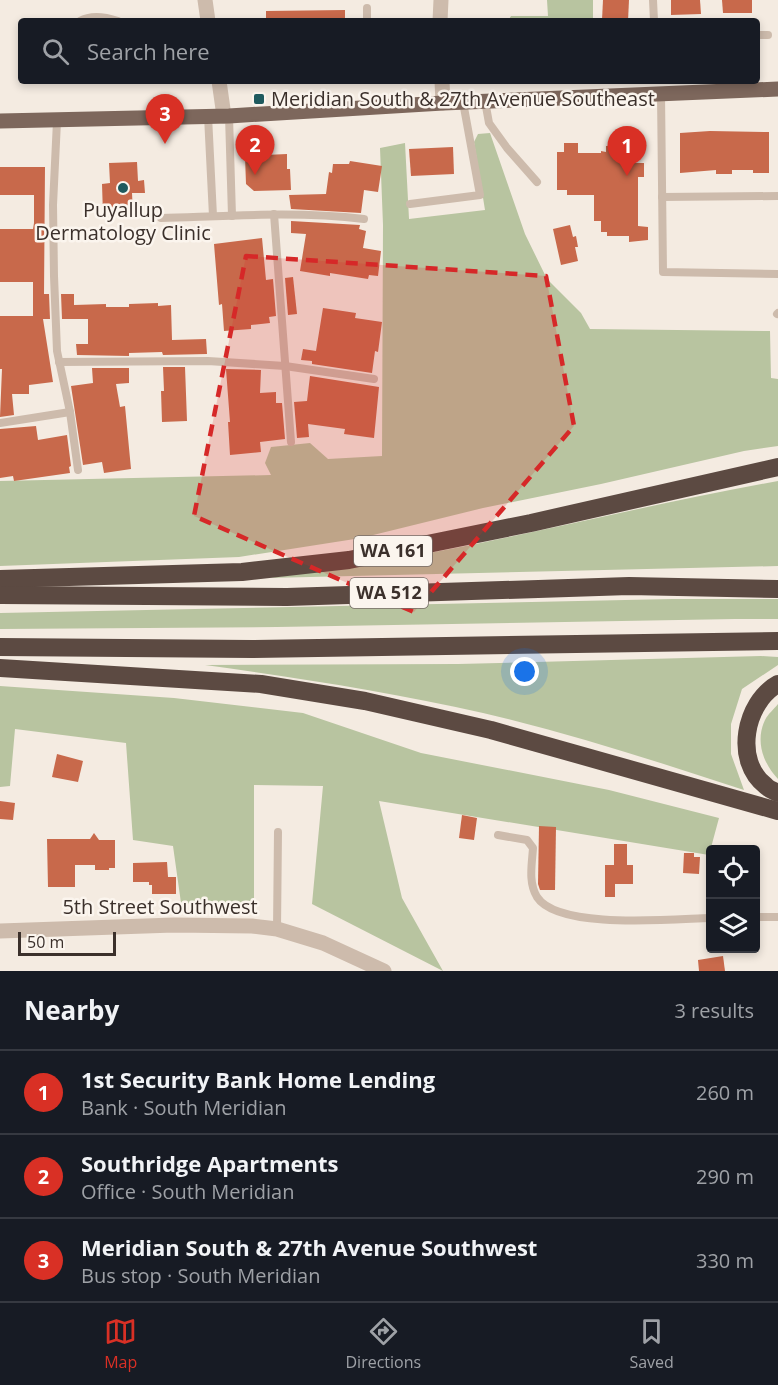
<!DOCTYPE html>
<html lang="en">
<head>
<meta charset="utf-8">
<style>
  :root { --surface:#171b24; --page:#242831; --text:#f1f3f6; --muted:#9ea1a6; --line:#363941; --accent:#d93025 }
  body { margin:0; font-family:"Open Sans",sans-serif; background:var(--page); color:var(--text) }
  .controls { position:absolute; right:18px; bottom:18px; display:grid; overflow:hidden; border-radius:6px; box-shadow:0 3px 9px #0003 }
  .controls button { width:54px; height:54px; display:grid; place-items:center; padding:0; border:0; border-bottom:2px solid var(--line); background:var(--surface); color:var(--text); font:30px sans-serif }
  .scale { position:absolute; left:18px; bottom:15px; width:98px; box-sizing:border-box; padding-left:6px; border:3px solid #3b302b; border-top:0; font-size:16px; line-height:21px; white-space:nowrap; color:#3b302b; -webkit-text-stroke:4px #fbf5ee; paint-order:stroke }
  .you { position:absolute; left:525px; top:672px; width:21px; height:21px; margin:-15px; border:4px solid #fff; border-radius:50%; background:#1a73e8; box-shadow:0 0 0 9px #1a73e833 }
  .badge { display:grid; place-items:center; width:39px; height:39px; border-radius:50%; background:var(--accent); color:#fff; font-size:20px; font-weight:700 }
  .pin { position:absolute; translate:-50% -50px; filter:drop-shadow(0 2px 3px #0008) }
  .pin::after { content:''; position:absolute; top:32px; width:21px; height:18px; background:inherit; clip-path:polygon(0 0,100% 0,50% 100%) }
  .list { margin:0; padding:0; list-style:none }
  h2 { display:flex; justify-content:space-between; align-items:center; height:78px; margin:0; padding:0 24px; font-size:26px }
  h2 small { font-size:20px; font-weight:400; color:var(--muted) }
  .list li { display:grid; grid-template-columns:39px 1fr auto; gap:18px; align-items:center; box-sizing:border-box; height:84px; padding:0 24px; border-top:2px solid var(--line) }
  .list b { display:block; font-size:22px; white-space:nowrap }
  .list p { margin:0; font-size:20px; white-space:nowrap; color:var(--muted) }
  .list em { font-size:20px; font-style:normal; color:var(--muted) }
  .icon { flex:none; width:33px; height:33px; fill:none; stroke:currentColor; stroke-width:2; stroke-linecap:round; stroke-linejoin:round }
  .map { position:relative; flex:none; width:778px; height:971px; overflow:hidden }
  .search { position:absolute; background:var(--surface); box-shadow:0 3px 9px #0003; left:18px; right:18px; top:18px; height:66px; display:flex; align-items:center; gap:15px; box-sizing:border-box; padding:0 21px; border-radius:6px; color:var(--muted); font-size:22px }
  .sheet { height:330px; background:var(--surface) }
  nav { display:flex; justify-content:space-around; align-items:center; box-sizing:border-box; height:84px; border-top:2px solid var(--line); background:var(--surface); font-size:16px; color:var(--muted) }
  nav a { display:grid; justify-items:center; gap:3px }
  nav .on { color:var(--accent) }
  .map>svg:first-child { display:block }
  .green { fill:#b8c4a0 }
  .building { fill:#c8694b }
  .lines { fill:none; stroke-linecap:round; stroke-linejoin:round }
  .service { stroke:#cdbbac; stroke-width:8 }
  .minor { stroke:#cdbbac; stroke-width:15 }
  .tertiary { stroke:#cdbbac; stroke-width:15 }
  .primary { stroke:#7d675c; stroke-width:15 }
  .motorway { stroke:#5c4a42; stroke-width:18 }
  .marked { fill:#d62828; fill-opacity:0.2; stroke:#d62828; stroke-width:4.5; stroke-dasharray:12 8; stroke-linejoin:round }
  .poi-dot { fill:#1f5a5e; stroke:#fbf5ee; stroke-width:2 }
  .labels { text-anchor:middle; stroke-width:5; stroke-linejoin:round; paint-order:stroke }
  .shield { fill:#fbf5ee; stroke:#756b66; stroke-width:1.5 }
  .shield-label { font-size:18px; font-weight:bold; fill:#3b302b }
  .poi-label { font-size:20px; fill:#3b302b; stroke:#fbf5ee; text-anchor:start }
  .street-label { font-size:20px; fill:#3b302b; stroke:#fbf5ee }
</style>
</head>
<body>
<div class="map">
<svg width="778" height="971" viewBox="0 0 778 971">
  <rect width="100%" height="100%" fill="#f4ebe1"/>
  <g class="green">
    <polygon points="547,0 593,0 593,21 508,21 511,16 548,16"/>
    <polygon points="490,133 525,234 547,279 581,313 590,329 770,331 771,378 778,379 778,446 744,451 601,484 483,508 361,538 239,557 0,566 0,481 271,475 265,463 271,447 310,443 328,459 382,456 383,225 380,148 405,143 409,219 485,210 474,142 478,134"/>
    <path d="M778,481V566L268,578C303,573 338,569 372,563C508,541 642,505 778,481Z"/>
    <polygon points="672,599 778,599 778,619 735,619 277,627 0,629 0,613"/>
    <path d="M761,656L778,657V665L742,689L731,724V754L744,790C658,762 571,733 483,713C391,692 298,678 205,665L458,664Z"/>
    <polygon points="0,686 174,698 303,713 421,753 609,790 719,818 709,855 379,801 402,898 443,971 312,904 323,786 254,785 254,907 181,903 173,846 133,840 126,743 15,729 10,786 0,787"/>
    <path d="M778,704V779C763,763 755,741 765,720C768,714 774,709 778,704Z"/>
  </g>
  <g class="building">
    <polygon points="603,0 629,0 628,21 602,20"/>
    <polygon points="671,0 700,0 701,14 671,15"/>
    <polygon points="722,0 752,0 752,13 723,13"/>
    <polygon points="345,10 345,21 266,21 266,11"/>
    <polygon points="710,131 769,132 769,173 753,173 753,170 732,170 732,174 716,174 716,170 680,173 680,133"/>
    <polygon points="564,143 578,143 578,153 601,153 601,151 606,152 606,146 633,146 633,163 644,163 644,177 638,177 638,226 648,227 648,240 629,242 629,236 607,236 607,232 601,232 601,221 594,221 594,195 567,195 567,190 557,190 557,152 564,152"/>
    <polygon points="453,147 454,174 411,176 409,149"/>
    <polygon points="287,154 287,169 290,169 291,190 254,191 246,184 245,156"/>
    <polygon points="350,161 382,166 378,192 364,190 361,213 291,209 289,195 326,194 329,172 332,173 333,164 349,164"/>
    <polygon points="137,162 138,181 144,180 145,193 132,193 133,214 103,215 102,184 110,183 109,163"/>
    <polygon points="0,167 45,167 44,294 49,294 50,319 43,319 53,382 29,385 29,394 12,394 14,415 0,417 2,369 0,369 0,316 33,316 33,282 0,282 0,229 33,229 34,223 34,195 0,195"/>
    <polygon points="291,221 360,225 359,229 366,231 363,248 381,251 378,276 369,275 368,279 330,273 330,276 300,271 306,234 291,233"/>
    <polygon points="570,225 573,237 576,236 578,247 575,247 578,261 561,265 553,229"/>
    <polygon points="262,238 266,280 273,279 276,316 269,317 270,323 251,325 251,329 224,331 222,304 219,305 214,244"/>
    <polygon points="293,277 297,314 288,315 285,278"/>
    <polygon points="61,294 74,294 74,305 106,304 106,307 129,307 129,304 158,303 158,306 171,305 172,340 206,339 207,354 163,355 162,352 129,353 129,356 77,355 76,344 88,344 88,319 62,319"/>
    <polygon points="323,308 356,313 355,318 382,322 378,352 375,351 372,373 312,364 312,361 301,360 303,349 316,351"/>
    <polygon points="163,367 185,367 187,421 162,422 161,391 164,391"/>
    <polygon points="92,368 129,368 129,383 116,384 120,407 125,406 131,469 104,473 102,462 83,465 71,386 93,383"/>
    <polygon points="226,369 261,370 260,393 276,392 276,403 282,403 285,439 260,442 261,452 230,455 228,422 230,422"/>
    <polygon points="310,376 379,387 374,438 344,434 345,429 308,424 309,437 297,438 294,402 307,401"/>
    <polygon points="36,426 38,440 67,435 71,466 69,467 70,473 14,481 13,476 0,478 0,429"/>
    <polygon points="57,754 83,761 78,782 52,777"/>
    <polygon points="0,801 15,803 13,820 0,819"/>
    <polygon points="462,815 477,818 474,840 459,838"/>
    <polygon points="539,826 556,827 555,890 540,890 538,884"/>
    <polygon points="94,833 99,840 115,840 115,868 109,868 109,870 95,870 95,865 75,865 75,887 48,887 47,839 90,839"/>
    <polygon points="614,844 627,844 627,865 633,865 633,884 615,884 615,897 605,897 605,865 614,865"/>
    <polygon points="684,853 694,853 694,857 700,857 699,874 683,873"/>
    <polygon points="167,862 168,877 176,877 176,894 152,894 152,885 149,885 149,882 133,882 133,863"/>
    <polygon points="723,956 725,971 699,971 698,960"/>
  </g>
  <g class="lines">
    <g class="service">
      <polyline points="653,0 654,21"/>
      <polyline points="367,8 367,21"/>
      <path d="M80,21C92,14 106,17 118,21"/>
      <polyline points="757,35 768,35"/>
      <polyline points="661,94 663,272 778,274"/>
      <polyline points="485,101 489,123 507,148 537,182"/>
      <polyline points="208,116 213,216"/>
      <polyline points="229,116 232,216"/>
      <polyline points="57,121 53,205 54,276 57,351 70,412 78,470"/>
      <polyline points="662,197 778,196"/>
      <polyline points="410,204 480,195 463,102"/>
      <polyline points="274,214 291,442"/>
      <path d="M161,218C229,216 296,211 364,219"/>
      <polyline points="777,314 778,313"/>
      <polyline points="59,362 208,361 285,366 374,379"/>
      <polyline points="0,423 70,412"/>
      <path d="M498,835L527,840L533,848C532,864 528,882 537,897C558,930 673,919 710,918"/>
      <polyline points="756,917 778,917"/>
      <polyline points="277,929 278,832"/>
    </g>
    <g class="minor">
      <polyline points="440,21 441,0"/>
      <polyline points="442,81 443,103"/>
      <polyline points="0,931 174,925 252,926 277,929 323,943 384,971"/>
    </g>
    <g class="tertiary">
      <polyline points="205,0 208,21"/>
      <polyline points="219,81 224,116"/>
    </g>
    <polyline class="primary" points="0,121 229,116 443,103 778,89"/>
    <g class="motorway">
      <polyline points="0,579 242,572 349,560 531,523 778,467"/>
      <polyline points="0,595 287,597 629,586 778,589"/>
      <polyline points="0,647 252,649 778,641"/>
      <polyline points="0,668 261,684 365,701 491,730 778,811"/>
      <path d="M778,684C745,702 733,761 766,786C769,789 774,791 778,793"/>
    </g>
  </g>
  <path class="marked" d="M246,256L546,276L574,426L414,612L194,516Z"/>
  <g class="poi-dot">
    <rect x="253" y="93" width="12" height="12" rx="3"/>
    <circle cx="123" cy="188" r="6"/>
  </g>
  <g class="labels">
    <g class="shield">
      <rect x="354" y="536" width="78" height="30" rx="4.5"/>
      <rect x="350" y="578" width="78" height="30" rx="4.5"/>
    </g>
    <g class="shield-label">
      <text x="393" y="557">WA 161</text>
      <text x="389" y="599">WA 512</text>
    </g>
    <g class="poi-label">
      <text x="271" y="106">Meridian South &amp; 27th Avenue Southeast</text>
      <text x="123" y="217" text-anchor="middle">Puyallup<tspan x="123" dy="23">Dermatology Clinic</tspan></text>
    </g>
    <g class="street-label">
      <text x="160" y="914">5th Street Southwest</text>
    </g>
  </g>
</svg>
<div class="controls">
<button><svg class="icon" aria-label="locate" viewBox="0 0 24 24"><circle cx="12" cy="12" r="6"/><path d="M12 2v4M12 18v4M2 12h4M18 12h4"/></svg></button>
<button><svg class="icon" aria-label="layers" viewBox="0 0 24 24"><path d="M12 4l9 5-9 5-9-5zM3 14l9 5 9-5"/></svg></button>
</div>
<div class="scale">50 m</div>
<div class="you"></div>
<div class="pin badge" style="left:627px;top:176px">1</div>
<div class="pin badge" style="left:255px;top:175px">2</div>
<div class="pin badge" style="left:165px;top:144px">3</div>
<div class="search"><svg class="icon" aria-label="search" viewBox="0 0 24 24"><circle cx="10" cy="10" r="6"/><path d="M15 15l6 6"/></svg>Search here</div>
</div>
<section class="sheet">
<h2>Nearby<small>3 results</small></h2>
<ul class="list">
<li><span class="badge">1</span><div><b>1st Security Bank Home Lending</b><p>Bank · South Meridian</p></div><em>260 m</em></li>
<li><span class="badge">2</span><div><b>Southridge Apartments</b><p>Office · South Meridian</p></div><em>290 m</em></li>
<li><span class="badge">3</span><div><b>Meridian South &amp; 27th Avenue Southwest</b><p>Bus stop · South Meridian</p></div><em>330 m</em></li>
</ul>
</section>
<nav>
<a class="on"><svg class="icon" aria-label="map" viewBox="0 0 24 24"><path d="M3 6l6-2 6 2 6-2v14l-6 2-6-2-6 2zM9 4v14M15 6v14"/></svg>Map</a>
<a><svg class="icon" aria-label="directions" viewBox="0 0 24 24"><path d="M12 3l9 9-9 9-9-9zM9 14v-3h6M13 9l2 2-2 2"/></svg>Directions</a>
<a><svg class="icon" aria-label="saved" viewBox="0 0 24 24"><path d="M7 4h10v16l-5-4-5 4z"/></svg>Saved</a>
</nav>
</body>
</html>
